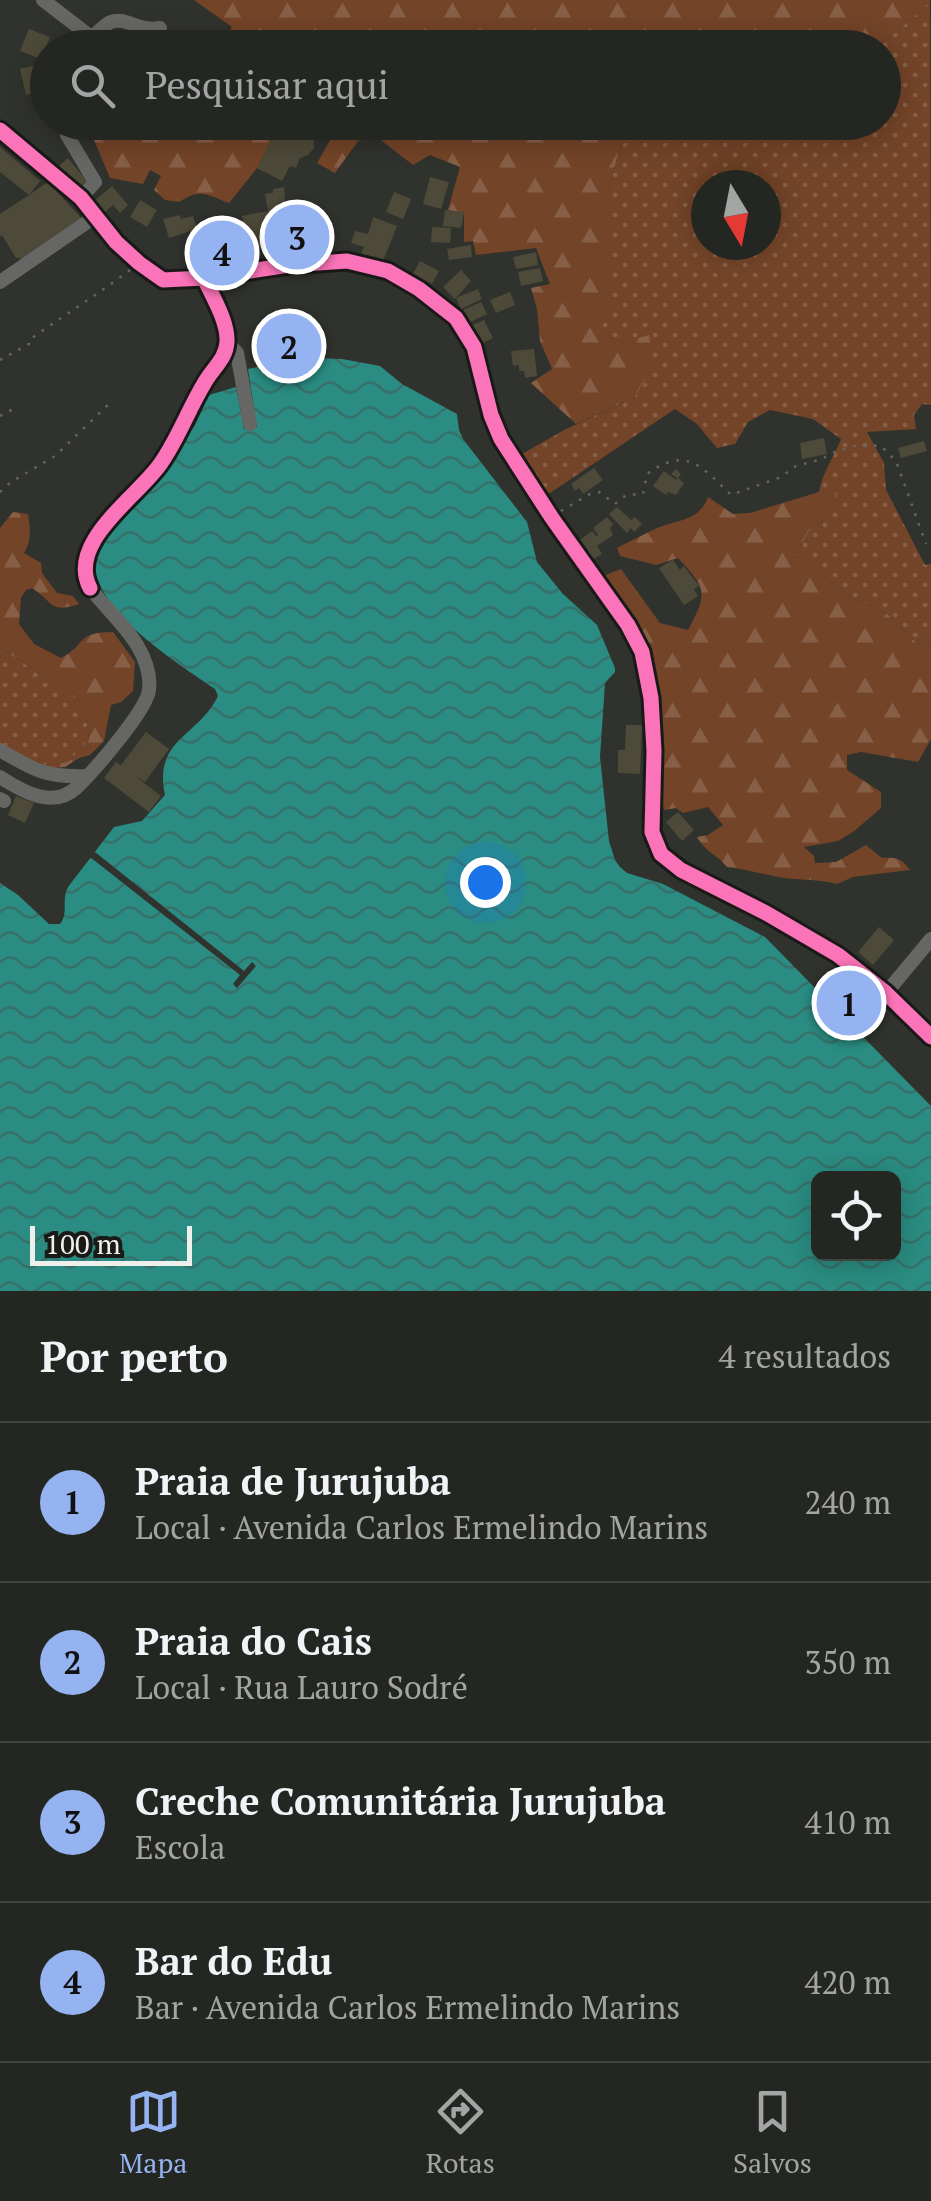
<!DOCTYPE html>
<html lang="pt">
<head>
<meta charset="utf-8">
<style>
  :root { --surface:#242622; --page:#30322f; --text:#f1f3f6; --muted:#a3a5a5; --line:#414340; --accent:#95b2f1 }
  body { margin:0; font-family:"PT Serif",serif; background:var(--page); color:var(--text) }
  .controls { position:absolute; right:30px; bottom:30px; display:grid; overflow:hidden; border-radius:15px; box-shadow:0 5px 25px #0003 }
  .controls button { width:90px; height:90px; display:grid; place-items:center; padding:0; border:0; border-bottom:2px solid var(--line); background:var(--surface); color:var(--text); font:50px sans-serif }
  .compass { position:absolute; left:691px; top:170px; width:90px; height:90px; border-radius:50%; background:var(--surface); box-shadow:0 5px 25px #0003; rotate:170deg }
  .scale { position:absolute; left:30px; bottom:25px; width:162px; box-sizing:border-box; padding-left:10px; border:5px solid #eff0ec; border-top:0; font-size:28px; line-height:35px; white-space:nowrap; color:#eff0ec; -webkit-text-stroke:8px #191a17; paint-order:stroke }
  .you { position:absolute; left:485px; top:882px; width:35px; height:35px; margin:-25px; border:8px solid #fff; border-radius:50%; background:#1a73e8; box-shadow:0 0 0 15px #1a73e833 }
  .badge { display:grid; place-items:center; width:65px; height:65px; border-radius:50%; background:var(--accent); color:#111; font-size:32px; font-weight:700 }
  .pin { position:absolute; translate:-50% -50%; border:5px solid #fff; box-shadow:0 2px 10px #0006 }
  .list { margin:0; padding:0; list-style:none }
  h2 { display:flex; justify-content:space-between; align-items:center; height:130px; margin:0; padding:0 40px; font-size:42px }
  h2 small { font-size:32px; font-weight:400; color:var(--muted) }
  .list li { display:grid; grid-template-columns:65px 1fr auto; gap:30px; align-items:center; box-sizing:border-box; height:160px; padding:0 40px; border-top:2px solid var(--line) }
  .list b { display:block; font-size:38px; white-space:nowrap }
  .list p { margin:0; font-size:32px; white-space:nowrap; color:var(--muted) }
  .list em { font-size:32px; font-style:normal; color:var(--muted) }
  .icon { flex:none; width:55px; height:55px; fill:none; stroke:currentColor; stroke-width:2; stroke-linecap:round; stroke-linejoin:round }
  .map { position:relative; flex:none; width:931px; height:1291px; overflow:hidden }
  .search { position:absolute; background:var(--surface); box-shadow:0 5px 25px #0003; left:30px; right:30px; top:30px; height:110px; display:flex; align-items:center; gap:25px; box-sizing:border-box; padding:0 35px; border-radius:55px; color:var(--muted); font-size:38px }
  .sheet { height:770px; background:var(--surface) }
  nav { display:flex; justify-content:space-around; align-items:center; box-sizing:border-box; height:140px; border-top:2px solid var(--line); background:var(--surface); font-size:28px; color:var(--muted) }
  nav a { display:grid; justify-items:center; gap:5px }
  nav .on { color:var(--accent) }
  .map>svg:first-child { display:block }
  .grass { fill:url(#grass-dots); fill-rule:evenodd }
  .forest { fill:url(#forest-firs) }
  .water { fill:url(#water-waves); fill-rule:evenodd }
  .pier { fill:#30322d }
  .building { fill:#4e4a39 }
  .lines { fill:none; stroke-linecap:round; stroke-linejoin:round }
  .path { stroke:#666764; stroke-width:2.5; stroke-dasharray:2.5 8; stroke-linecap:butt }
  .minor { stroke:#666764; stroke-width:14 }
  .cycleway-casing { stroke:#191a17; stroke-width:21 }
  .cycleway { stroke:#fb73b8; stroke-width:15 }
</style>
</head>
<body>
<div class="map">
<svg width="931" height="1291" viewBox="0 0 931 1291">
  <defs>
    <pattern id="grass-dots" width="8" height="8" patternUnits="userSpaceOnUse" patternTransform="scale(2.5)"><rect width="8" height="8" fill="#734428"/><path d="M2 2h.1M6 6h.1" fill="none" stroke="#875f47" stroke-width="1.8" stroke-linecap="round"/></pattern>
    <pattern id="forest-firs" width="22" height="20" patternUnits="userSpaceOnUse" patternTransform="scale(2.5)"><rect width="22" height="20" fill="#734428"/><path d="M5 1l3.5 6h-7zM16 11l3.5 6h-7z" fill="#875f47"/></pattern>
    <pattern id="water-waves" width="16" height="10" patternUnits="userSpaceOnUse" patternTransform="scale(2.5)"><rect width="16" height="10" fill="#2a8c82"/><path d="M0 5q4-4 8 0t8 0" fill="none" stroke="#36716a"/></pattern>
  </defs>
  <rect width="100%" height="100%" fill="#30322d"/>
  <g class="grass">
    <path d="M930,0L931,405L922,404L914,415L916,429L867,432L884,463L886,490L925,565L931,564V643L918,644L885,612L854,599L796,555L810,529L830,516L835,494L819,492C822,473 834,457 841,439L813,419L770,410L748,422L735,444L717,448L697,424L675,409L547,495L522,454L566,429L635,397L624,342L595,334L608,241V193L619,150L631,123L884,122V48L877,47L922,10ZM706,185H766V245H706Z"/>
    <polygon points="0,648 73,694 80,702 86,717 89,740 68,762 34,766 0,749"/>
  </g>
  <g class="forest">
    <polygon points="194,0 930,0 922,10 877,47 217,48 232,27"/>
    <path d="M99,123H280L257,168L229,203C206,194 200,188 179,202L165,200L154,190L161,176L150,170L143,184L110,178L94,140Z"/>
    <polygon points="340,123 631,123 619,150 608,193 608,241 612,312 596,334 624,342 649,335 653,363 635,397 576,424 531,383 552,369 540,341 537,309 531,288 550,284 536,248 476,255 473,241 464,242 464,213 448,210 460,167 430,155 413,165 377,137 358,141 335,173 317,163"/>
    <path d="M819,492L836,494L830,516L810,529L796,555L854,599L885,612L918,644L931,643V739L918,762L861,752L847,755V770L881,792V808L853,832L838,841L804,847L814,856L815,863L836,862L866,845L882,858C895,857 902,858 910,870L853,877L837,884C822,880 810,880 795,879C772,878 750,869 727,867C717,854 706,853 697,837L708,835L723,825L708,807L683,813L676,808L664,810L661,794L662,748L656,684L644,646L598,578L621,569L660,623L688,630C708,593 707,589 678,558L656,565L620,556L617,548C629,542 642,535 655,529C677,519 699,522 708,497L733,514L750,513Z"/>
    <path d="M13,512L28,514C30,527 32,542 24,553L41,563L42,573L57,593L73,596L79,604C49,614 54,602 32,588L26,590L21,598L19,624L34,644L61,658C87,645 75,632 113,632L135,662L133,691L121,702L111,705L104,741L90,755L79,758L65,767L44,769L34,766L68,762L89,740L86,717L80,702L73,694L0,648V528Z"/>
  </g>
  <path class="water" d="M319,358L342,359L380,366L402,384L457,414L459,430L463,439L527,522L537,562L563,594L597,625L615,668V672L605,683L600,757L609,841L615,860L620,867L627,873L663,884L765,937L931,1106V1291H0V883L18,895L49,924H60C69,913 61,899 68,887L114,827L142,821L165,795C153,739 198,737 218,696L215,689C174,660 75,601 96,541L170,463L195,425L209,395L236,387L244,429L257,427L248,369L293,359ZM818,1178H894V1254H818Z"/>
  <polygon class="pier" points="95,852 244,971 252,962 256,966 237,988 233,984 240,975 90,857"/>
  <g class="building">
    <polygon points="29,29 50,37 41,59 20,51"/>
    <polygon points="40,64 46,90 26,95 20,69"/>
    <polygon points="280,122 319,122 314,132 314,148 308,155 300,158 296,168 290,166 282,181 257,168"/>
    <polygon points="0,147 40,181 29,195 48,182 84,221 27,259 16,258 2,235 0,237 0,214 29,195 0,172"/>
    <polygon points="68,158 87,181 79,188 59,166"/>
    <polygon points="430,177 449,182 441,209 423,204"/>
    <polygon points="112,186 128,205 120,213 113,205 103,214 93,202"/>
    <polygon points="284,187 285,201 279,203 281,226 273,228 272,220 270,220 274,245 248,250 242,216 268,211 265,194 273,193 273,189"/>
    <polygon points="394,192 411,199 403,219 386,212"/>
    <polygon points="140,200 157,210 147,227 130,217"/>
    <polygon points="445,210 464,212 461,228 443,226"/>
    <polygon points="180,215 181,219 193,216 197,229 169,238 163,219"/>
    <polygon points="373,217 397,226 383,261 361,254 364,247 351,243 355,231 368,234"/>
    <polygon points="296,218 297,224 309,223 310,252 283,255 283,220"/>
    <polygon points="432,227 451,228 450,243 431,242"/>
    <polygon points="232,243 236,263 213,265 210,251"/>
    <polygon points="471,245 472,257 449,260 447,249"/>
    <polygon points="536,252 538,265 516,269 513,257"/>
    <polygon points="420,261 439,271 432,284 413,274"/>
    <polygon points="540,268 543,281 521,286 518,272"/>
    <polygon points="461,270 471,281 455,299 443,287"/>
    <polygon points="478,289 482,299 461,309 456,298"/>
    <polygon points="510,292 515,305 496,313 490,300"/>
    <polygon points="481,302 487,314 466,324 461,311"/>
    <polygon points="484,320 493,338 477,346 468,327"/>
    <polygon points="534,349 537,376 525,378 524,371 519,371 519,365 513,366 511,351"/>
    <polygon points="824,438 827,454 802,459 800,443"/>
    <polygon points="924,441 927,451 901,458 898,448"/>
    <polygon points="594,468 603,480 583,494 579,488 575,491 571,484"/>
    <polygon points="676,469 681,474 678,478 684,483 676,495 668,492 666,495 653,486 664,471 676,480 677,478 671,474"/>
    <polygon points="617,507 631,520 635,517 642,524 634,532 631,528 627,533 609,514"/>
    <polygon points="607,517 613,524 610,528 613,535 597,546 602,554 590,561 576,543 592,531 596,536 598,535 593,528"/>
    <polygon points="673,560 680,570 684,566 699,586 694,589 698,596 684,605 659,568"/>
    <polygon points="626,725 642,725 640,774 618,773 618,750 625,750"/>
    <polygon points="146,732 169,749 145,782 135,776 161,796 149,812 104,778 116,762 121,765"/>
    <polygon points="16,796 34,803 25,823 8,815"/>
    <polygon points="678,812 694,830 682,841 666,822"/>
    <polygon points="879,927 894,940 873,965 858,952"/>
  </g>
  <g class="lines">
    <g class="path">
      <path d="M0,360L29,344V340C63,316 97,295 130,270"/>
      <polyline points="0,416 15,408"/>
      <polyline points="0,492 11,482 55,456 113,400"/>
      <path d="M561,511L590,494L599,492L615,504L626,495L643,494L647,474C686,445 702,467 731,495L781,477L796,466L822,459L832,453L857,445L881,446L896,461L926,544"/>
    </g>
    <g class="minor">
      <path d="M43,0L91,37C98,33 104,25 111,22C125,16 138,32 160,28"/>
      <polyline points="71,122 67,135 95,182 81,198"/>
      <polyline points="0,130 81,198 116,242 139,263 163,280 204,278 289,265 347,261 388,271 419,289 456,318 474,347 491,415 501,439 552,518 628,625 642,652 651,698 654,751 652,832 661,854 681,870 766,913 838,955 886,993 931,1037"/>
      <polyline points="0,282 96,216"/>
      <polyline points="227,342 237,353 250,424"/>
      <path d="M0,750C33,770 48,778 87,776"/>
      <path d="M0,777C23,792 53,809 76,788C93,772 147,710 149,690C153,653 121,624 99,599C93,591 85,583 84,573C84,562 91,546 96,536C107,514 132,500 148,481C174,451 185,414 205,381C213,368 226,359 227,342C228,321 212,296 204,278"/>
      <polyline points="0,799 4,801"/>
      <polyline points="886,993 931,939"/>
    </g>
    <g class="cycleway-casing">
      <g id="cycleway">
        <polyline points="0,130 81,198 116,242 139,263 163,280 204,278 289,265 347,261 388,271 419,289 456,318 474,347 491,415 501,439 552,518 628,625 642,652 651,698 654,751 652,832 661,854 681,870 766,913 838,955 886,993 931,1037"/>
        <path d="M90,588C66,542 139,496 161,463C179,437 189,408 205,382C213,368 226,359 227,342C228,321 212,296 204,278"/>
      </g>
    </g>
    <use href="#cycleway" class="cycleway"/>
  </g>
</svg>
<div class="controls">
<button><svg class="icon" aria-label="locate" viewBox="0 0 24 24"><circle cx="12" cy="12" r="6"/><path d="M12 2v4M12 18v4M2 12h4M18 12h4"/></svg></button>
</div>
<svg class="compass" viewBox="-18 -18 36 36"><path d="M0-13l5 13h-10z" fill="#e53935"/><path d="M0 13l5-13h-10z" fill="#a3a5a5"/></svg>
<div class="scale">100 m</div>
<div class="you"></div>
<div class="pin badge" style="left:849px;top:1003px">1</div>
<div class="pin badge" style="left:289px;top:346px">2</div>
<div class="pin badge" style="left:297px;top:237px">3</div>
<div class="pin badge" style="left:222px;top:253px">4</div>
<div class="search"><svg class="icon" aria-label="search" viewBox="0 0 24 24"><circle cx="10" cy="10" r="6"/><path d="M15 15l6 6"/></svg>Pesquisar aqui</div>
</div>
<section class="sheet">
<h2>Por perto<small>4 resultados</small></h2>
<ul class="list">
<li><span class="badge">1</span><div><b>Praia de Jurujuba</b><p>Local · Avenida Carlos Ermelindo Marins</p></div><em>240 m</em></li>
<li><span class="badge">2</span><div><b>Praia do Cais</b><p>Local · Rua Lauro Sodré</p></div><em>350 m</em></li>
<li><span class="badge">3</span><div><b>Creche Comunitária Jurujuba</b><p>Escola</p></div><em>410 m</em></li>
<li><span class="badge">4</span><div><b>Bar do Edu</b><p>Bar · Avenida Carlos Ermelindo Marins</p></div><em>420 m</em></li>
</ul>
</section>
<nav>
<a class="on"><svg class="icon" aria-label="map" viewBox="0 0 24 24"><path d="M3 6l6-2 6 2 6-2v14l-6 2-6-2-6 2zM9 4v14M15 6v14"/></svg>Mapa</a>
<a><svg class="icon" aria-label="directions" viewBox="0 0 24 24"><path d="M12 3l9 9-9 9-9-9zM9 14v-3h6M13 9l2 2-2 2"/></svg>Rotas</a>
<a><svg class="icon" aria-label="saved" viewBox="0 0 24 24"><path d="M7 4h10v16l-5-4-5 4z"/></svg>Salvos</a>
</nav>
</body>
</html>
